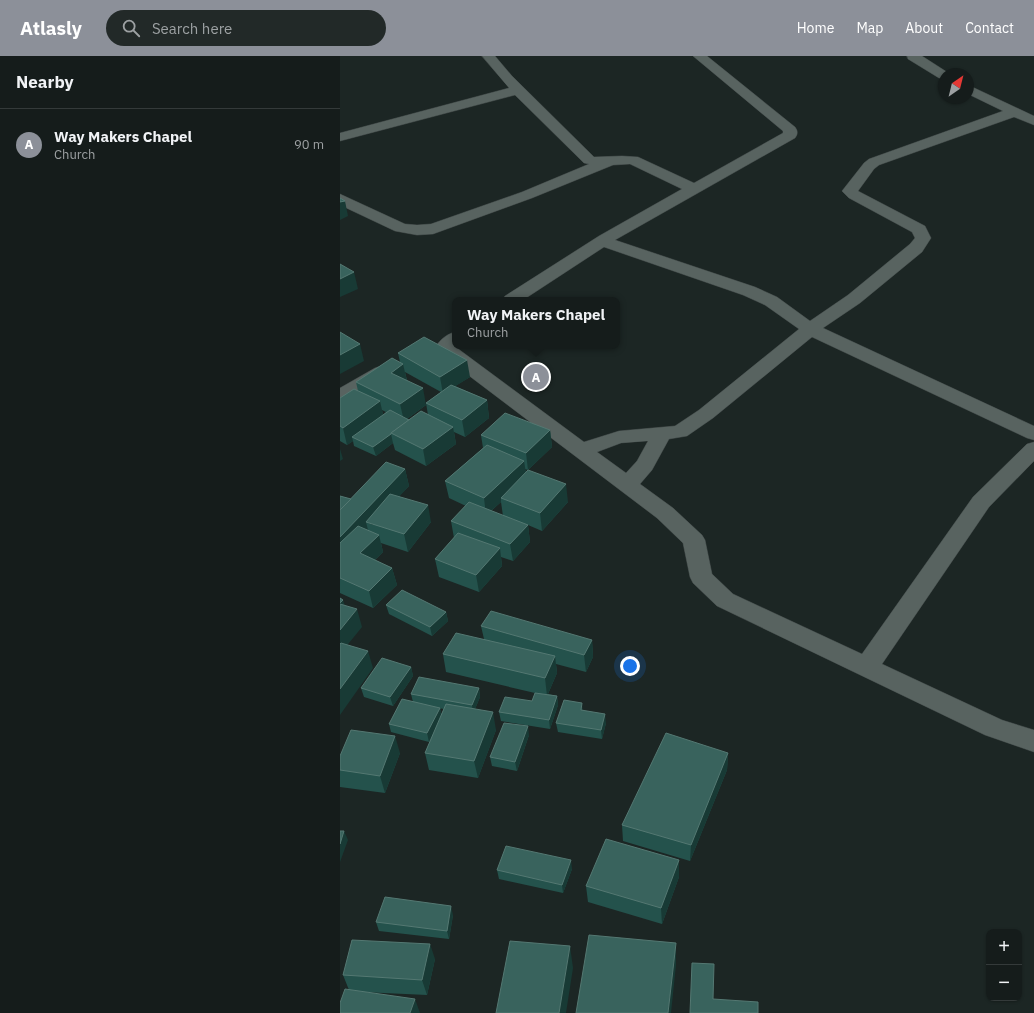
<!DOCTYPE html>
<html lang="en">
<head>
<meta charset="utf-8">
<style>
  :root { --surface:#151c1b; --page:#222928; --text:#f1f3f6; --muted:#9da1a3; --line:#343a3a; --accent:#8c9099 }
  body { margin:0; font-family:"IBM Plex Sans",sans-serif; background:var(--page); color:var(--text) }
  .controls { position:absolute; right:12px; bottom:12px; display:grid; overflow:hidden; border-radius:8px; box-shadow:0 1px 3px #0004 }
  .controls button { width:36px; height:36px; display:grid; place-items:center; padding:0; border:0; border-bottom:1px solid var(--line); background:var(--surface); color:var(--text); font:20px sans-serif }
  .compass { position:absolute; left:598px; top:12px; width:36px; height:36px; border-radius:50%; background:var(--surface); box-shadow:0 1px 3px #0004; rotate:35deg }
  .you { position:absolute; left:290px; top:610px; width:14px; height:14px; margin:-10px; border:3px solid #fff; border-radius:50%; background:#1a73e8; box-shadow:0 0 0 6px #1a73e833 }
  .badge { display:grid; place-items:center; width:26px; height:26px; border-radius:50%; background:var(--accent); color:#fff; font-size:13px; font-weight:700 }
  .pin { position:absolute; translate:-50% -50%; border:2px solid #fff; box-shadow:0 1px 4px #0006 }
  .popup { position:absolute; left:112px; top:241px; width:168px; height:52px; box-sizing:border-box; display:grid; place-content:center; border-radius:8px; background:var(--surface); filter:drop-shadow(0 1px 3px #0005); font-size:13px; white-space:nowrap; color:var(--muted) }
  .popup b { font-size:15px; color:var(--text) }
  .popup::after { content:''; position:absolute; left:50%; top:100%; margin-left:-8px; border:8px solid transparent; border-top-color:var(--surface) }
  .list { margin:0; padding:0; list-style:none }
  h2 { display:flex; justify-content:space-between; align-items:center; height:52px; margin:0; padding:0 16px; font-size:17px }
  h2 small { font-size:13px; font-weight:400; color:var(--muted) }
  .list li { display:grid; grid-template-columns:26px 1fr auto; gap:12px; align-items:center; box-sizing:border-box; height:72px; padding:0 16px; border-top:1px solid var(--line) }
  .list b { display:block; font-size:15px; white-space:nowrap }
  .list p { margin:0; font-size:13px; white-space:nowrap; color:var(--muted) }
  .list em { font-size:13px; font-style:normal; color:var(--muted) }
  .icon { flex:none; width:22px; height:22px; fill:none; stroke:currentColor; stroke-width:2; stroke-linecap:round; stroke-linejoin:round }
  .map { position:relative; flex:none; width:694px; height:957px; overflow:hidden }
  header { display:flex; align-items:center; gap:24px; box-sizing:border-box; height:56px; padding:0 20px; background:var(--accent); color:#fff }
  header strong { font-size:19px }
  nav { display:flex; gap:22px; margin-inline-start:auto; font-size:14px }
  .search { width:280px; height:36px; background:var(--page); display:flex; align-items:center; gap:10px; box-sizing:border-box; padding:0 14px; border-radius:22px; color:var(--muted); font-size:15px }
  main { display:flex }
  aside { flex:1; background:var(--surface) }
  .map>svg:first-child { display:block }
  .lines { fill:none; stroke-linecap:round; stroke-linejoin:round }
  .minor-casing { stroke:#3b4342; stroke-width:1 }
  .minor { fill:#586360; fill-rule:evenodd }
  .wall { fill:#24524c; fill-rule:evenodd }
  .shaded-wall { fill:#183a35 }
  .building { fill:#39635d; stroke:#547872 }
</style>
</head>
<body>
<header>
<strong>Atlasly</strong>
<div class="search"><svg class="icon" aria-label="search" viewBox="0 0 24 24"><circle cx="10" cy="10" r="6"/><path d="M15 15l6 6"/></svg>Search here</div>
<nav><a>Home</a><a>Map</a><a>About</a><a>Contact</a></nav>
</header>
<main>
<aside>
<h2>Nearby<small></small></h2>
<ul class="list">
<li><span class="badge">A</span><div><b>Way Makers Chapel</b><p>Church</p></div><em>90 m</em></li>
</ul>
</aside>
<div class="map">
<svg width="694" height="957" viewBox="0 0 694 957">
  <rect width="100%" height="100%" fill="#1c2624"/>
  <g class="lines">
    <g class="minor-casing">
      <g id="minor">
        <path d="M142,0H155L172,20L254,101L282,100L298,101L354,127L443,77V75L353,0H367L455,71C458,75 458,78 455,82L275,184L415,231L437,241L470,265L508,239L570,188L575,182L572,176L509,142L502,135L524,107L529,103L663,55L628,38V29L694,60V69L674,61L539,109L534,113L518,135L585,170L591,182L582,196L520,247L483,272L694,370V384L687,382L472,281L373,362L347,380L329,383L312,414L300,428L333,452L362,479L365,484L372,518L393,538L522,598L633,441L687,388L694,386V405L649,451L542,608L662,664L694,674V696L645,679L377,550L353,527L350,521L343,487L317,462L103,300L96,290C101,283 107,278 115,276V290L117,292L244,386L279,375L335,370L359,354L459,273L425,249L403,239L264,191L183,244H162L165,240L259,180L342,133L290,108L273,109L192,142L93,178L77,179L55,175L0,149V138L65,168L77,169L91,168L182,136L249,108L244,107L175,39L0,85V77L169,32ZM308,385L297,405L286,417L257,396L281,387Z"/>
        <polygon points="567,0 582,0 610,18 604,18 604,23 599,22 568,3"/>
        <polygon points="42,310 49,312 51,316 49,320 7,344 0,346 0,332 35,312"/>
      </g>
    </g>
    <use href="#minor" class="minor"/>
  </g>
  <g class="wall">
    <path d="M58,297L130,321L115,330L147,344L149,362L125,381L114,376L116,388L86,410L55,394L53,387L36,400L14,390L13,385L7,389L0,385V342L18,335L16,326L60,306ZM65,316L101,336L86,347L88,359L69,364L67,363L86,349L67,324ZM42,354L46,356L43,359Z"/>
    <path d="M210,374L212,391L188,414L185,413L186,416L228,446L202,475L188,469L190,486L173,505L161,501L162,510L139,536L99,521L95,503L114,482L111,465L126,450L109,442L105,425L143,392L141,379ZM161,446L163,460L151,455Z"/>
    <polygon points="65,413 69,430 59,440 91,466 68,496 41,487 43,496 35,504 52,512 57,529 33,552 0,537 0,440 11,443"/>
    <polygon points="46,549 106,556 108,565 92,580 49,558"/>
    <polygon points="141,570 252,584 253,601 246,616 216,608 217,617 208,638 217,640 218,649 210,673 161,665 159,656 192,645 195,637 106,616 103,598 144,583"/>
    <polygon points="71,611 73,620 53,650 24,641 21,632"/>
    <path d="M139,632L140,641L135,653L156,674L138,722L89,714L85,697L92,681L89,686L51,676L49,668L73,646L71,638ZM93,651L104,653L101,658L100,652Z"/>
    <polygon points="243,654 266,667 262,683 218,676 216,667"/>
    <polygon points="189,679 177,715 152,710 150,701"/>
    <polygon points="60,697 45,737 0,731 0,700"/>
    <polygon points="388,697 387,714 350,805 283,785 282,769"/>
    <polygon points="339,804 339,821 322,868 248,846 246,830"/>
    <polygon points="232,813 223,837 159,823 157,814"/>
    <polygon points="113,859 109,883 39,875 36,866"/>
    <polygon points="95,903 87,939 22,936 9,934 3,919"/>
  </g>
  <g class="shaded-wall">
    <polygon points="5,145 8,160 0,164 0,146"/>
    <polygon points="14,216 18,233 0,241 0,223"/>
    <polygon points="20,288 24,305 0,318 0,299"/>
    <polygon points="127,304 130,321 103,338 100,321"/>
    <polygon points="63,308 67,325 51,317"/>
    <polygon points="83,332 86,349 64,365 60,348"/>
    <polygon points="147,344 149,362 125,381 122,364"/>
    <polygon points="40,345 44,363 12,381 13,385 7,389 3,372"/>
    <polygon points="113,371 116,388 86,410 83,393"/>
    <polygon points="210,374 212,391 188,414 186,397"/>
    <polygon points="51,378 53,387 36,400 33,391"/>
    <polygon points="0,393 3,403 0,405"/>
    <polygon points="184,405 187,423 161,442 161,446 146,459 144,442"/>
    <polygon points="65,413 69,430 33,469 26,466 28,474 0,503 0,481"/>
    <polygon points="226,428 228,446 202,475 200,457"/>
    <polygon points="88,449 91,466 68,496 64,478"/>
    <polygon points="188,469 190,486 173,505 170,488"/>
    <polygon points="39,479 43,496 24,514 20,497"/>
    <polygon points="160,492 162,510 139,536 136,519"/>
    <polygon points="52,512 57,529 33,552 29,535"/>
    <polygon points="3,544 6,553 0,559 0,547"/>
    <polygon points="17,553 22,571 0,598 0,574"/>
    <polygon points="106,556 108,565 92,580 90,571"/>
    <polygon points="252,584 253,601 246,616 244,599"/>
    <polygon points="28,595 33,612 0,659 0,633"/>
    <polygon points="215,600 217,617 207,640 205,622"/>
    <polygon points="71,611 73,620 53,650 50,641"/>
    <polygon points="139,632 140,641 133,658 132,649"/>
    <polygon points="217,640 218,649 210,673 209,664"/>
    <polygon points="242,647 243,656 241,654"/>
    <polygon points="100,652 102,661 89,686 87,677"/>
    <polygon points="153,656 156,674 138,722 134,705"/>
    <polygon points="265,658 266,667 262,683 261,674"/>
    <polygon points="188,670 189,679 177,715 175,706"/>
    <polygon points="55,680 60,697 45,737 40,720"/>
    <polygon points="388,697 387,714 350,805 351,789"/>
    <polygon points="4,775 8,784 0,806 0,788"/>
    <polygon points="231,804 232,813 223,837 222,829"/>
    <polygon points="339,804 339,821 322,868 321,852"/>
    <polygon points="111,850 113,859 109,883 107,875"/>
    <polygon points="336,887 336,909 331,957 328,957"/>
    <polygon points="90,888 95,903 87,939 82,924"/>
    <polygon points="230,890 233,912 226,957 219,957"/>
    <polygon points="75,943 80,957 70,957"/>
  </g>
  <g class="building">
    <polygon points="0,142 5,145 0,146"/>
    <polygon points="0,208 14,216 0,223"/>
    <polygon points="0,276 20,288 0,299"/>
    <polygon points="84,281 127,304 100,321 58,297"/>
    <polygon points="52,302 63,308 51,317 83,332 60,348 16,326"/>
    <polygon points="111,329 147,344 122,364 86,347"/>
    <polygon points="14,333 40,345 3,372 0,370 0,342"/>
    <polygon points="50,354 69,364 51,377 51,378 33,391 12,381"/>
    <polygon points="81,355 113,371 83,393 51,377"/>
    <polygon points="165,357 210,374 186,397 141,379"/>
    <polygon points="147,389 184,405 144,442 105,425"/>
    <polygon points="46,406 65,413 0,481 0,454"/>
    <polygon points="188,414 226,428 200,457 161,442"/>
    <polygon points="50,438 88,449 64,478 26,466"/>
    <polygon points="0,440 11,443 0,454"/>
    <polygon points="129,446 188,469 170,488 111,465"/>
    <polygon points="18,470 39,479 20,497 52,512 29,535 0,522 0,487"/>
    <polygon points="118,477 160,492 136,519 95,503"/>
    <polygon points="62,534 106,556 90,571 46,549"/>
    <polygon points="0,542 3,544 0,547"/>
    <polygon points="0,548 17,553 0,574"/>
    <polygon points="151,555 252,584 244,599 141,570"/>
    <polygon points="116,577 215,600 205,622 103,598"/>
    <polygon points="1,587 28,595 0,633 0,588"/>
    <polygon points="42,602 71,611 50,641 21,632"/>
    <polygon points="79,621 139,632 132,649 71,638"/>
    <polygon points="195,637 217,640 209,664 159,656 165,641 192,645"/>
    <polygon points="62,643 100,652 87,677 49,668"/>
    <polygon points="224,644 242,647 241,654 265,658 261,674 216,667"/>
    <polygon points="106,648 153,656 134,705 85,697"/>
    <polygon points="164,667 188,670 175,706 150,701"/>
    <polygon points="11,674 55,680 40,720 0,714 0,700"/>
    <polygon points="326,677 388,697 351,789 282,769"/>
    <polygon points="0,775 4,775 0,788"/>
    <polygon points="266,783 339,804 321,852 246,830"/>
    <polygon points="166,790 231,804 222,829 157,814"/>
    <polygon points="45,841 111,850 107,875 36,866"/>
    <polygon points="249,879 336,887 328,957 236,957"/>
    <polygon points="12,884 90,888 82,924 3,919"/>
    <polygon points="170,885 230,890 219,957 156,957"/>
    <polygon points="352,907 374,908 373,943 418,946 418,957 350,957"/>
    <polygon points="5,933 75,943 70,957 0,957 0,947"/>
  </g>
</svg>
<div class="controls">
<button>+</button>
<button>−</button>
</div>
<svg class="compass" viewBox="-18 -18 36 36"><path d="M0-13l5 13h-10z" fill="#e53935"/><path d="M0 13l5-13h-10z" fill="#9da1a3"/></svg>
<div class="you"></div>
<div class="pin badge" style="left:196px;top:321px">A</div>
<div class="popup"><b>Way Makers Chapel</b>Church</div>
</div>
</main>
</body>
</html>
